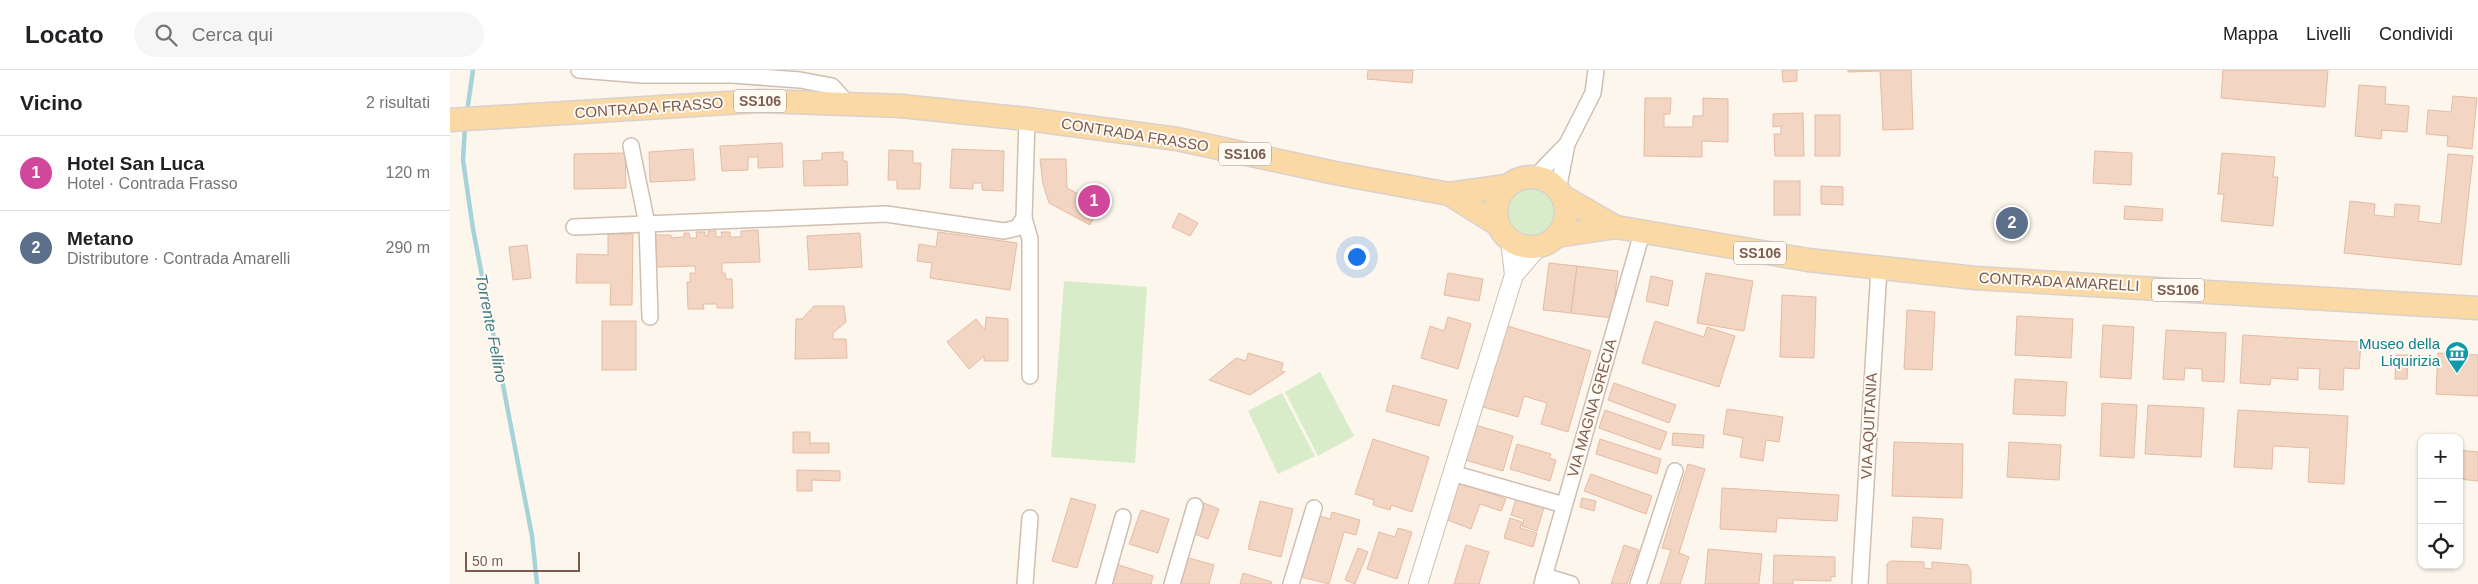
<!DOCTYPE html>
<html lang="it">
<head>
<meta charset="utf-8">
<style>
  :root { --surface:#fff; --page:#f6f6f6; --text:#202124; --muted:#757577; --line:#e0e0e0; --accent:#e76f51 }
  body { margin:0; font-family:Arial,sans-serif; background:var(--page); color:var(--text) }
  .controls { position:absolute; right:15px; bottom:15px; display:grid; overflow:hidden; border-radius:10px; box-shadow:0 1px 4px #0004 }
  .controls button { width:45px; height:45px; display:grid; place-items:center; padding:0; border:0; border-bottom:1px solid var(--line); background:var(--surface); color:var(--text); font:25px sans-serif }
  .scale { position:absolute; left:15px; bottom:12px; width:115px; box-sizing:border-box; padding-left:5px; border:2px solid #7a5c4d; border-top:0; font-size:14px; line-height:18px; white-space:nowrap; color:#7a5c4d; -webkit-text-stroke:4px #fffaf3; paint-order:stroke }
  .you { position:absolute; left:906px; top:186px; width:18px; height:18px; margin:-12px; border:4px solid #fff; border-radius:50%; background:#1a73e8; box-shadow:0 0 0 8px #1a73e833 }
  .badge { display:grid; place-items:center; width:32px; height:32px; border-radius:50%; background:var(--accent); color:#fff; font-size:16px; font-weight:700 }
  .pin { position:absolute; translate:-50% -50%; border:2px solid #fff; box-shadow:0 1px 5px #0006 }
  .list { margin:0; padding:0; list-style:none }
  h2 { display:flex; justify-content:space-between; align-items:center; height:65px; margin:0; padding:0 20px; font-size:21px }
  h2 small { font-size:16px; font-weight:400; color:var(--muted) }
  .list li { display:grid; grid-template-columns:32px 1fr auto; gap:15px; align-items:center; box-sizing:border-box; height:75px; padding:0 20px; border-top:1px solid var(--line) }
  .list b { display:block; font-size:19px; white-space:nowrap }
  .list p { margin:0; font-size:16px; white-space:nowrap; color:var(--muted) }
  .list em { font-size:16px; font-style:normal; color:var(--muted) }
  .icon { flex:none; width:28px; height:28px; fill:none; stroke:currentColor; stroke-width:2; stroke-linecap:round; stroke-linejoin:round }
  .map { position:relative; flex:none; width:2028px; height:514px; overflow:hidden }
  header { display:flex; align-items:center; gap:30px; box-sizing:border-box; height:70px; padding:0 25px; background:var(--surface); border-bottom:1px solid var(--line) }
  header strong { font-size:24px }
  nav { display:flex; gap:28px; margin-inline-start:auto; font-size:18px }
  .search { width:350px; height:45px; background:var(--page); display:flex; align-items:center; gap:12px; box-sizing:border-box; padding:0 18px; border-radius:28px; color:var(--muted); font-size:19px }
  main { display:flex }
  aside { flex:1; background:var(--surface) }
  .map>svg:first-child { display:block }
  .green { fill:#d8ecc9 }
  .lines { fill:none; stroke-linecap:round; stroke-linejoin:round }
  .stream { stroke:#a5d3da; stroke-width:4.5 }
  .building { fill:#f3d5c3; stroke:#e6bba3 }
  .minor-casing { stroke:#d1beb0; stroke-width:18 }
  .tertiary-casing { stroke:#d1beb0; stroke-width:20 }
  .primary-casing { stroke:#dad1cd; stroke-width:25 }
  .minor { stroke:#fff; stroke-width:15 }
  .tertiary { stroke:#fff; stroke-width:18 }
  .primary { stroke:#fbd9a5; stroke-width:22 }
  .labels { text-anchor:middle; stroke-width:4; stroke-linejoin:round; paint-order:stroke }
  .shield { fill:#fffaf3; stroke:#a28b7f; stroke-width:1 }
  .shield-label { font-size:14px; font-weight:bold; fill:#7a5c4d }
  .street-label { font-size:15px; fill:#7a5c4d; stroke:#fffaf3 }
  .culture-label { font-size:15px; fill:#0d838f; stroke:#fffaf3; text-anchor:end }
  .water-label { font-size:16px; font-style:italic; fill:#437c86; stroke:#fffaf3 }
</style>
</head>
<body>
<header>
<strong>Locato</strong>
<div class="search"><svg class="icon" aria-label="search" viewBox="0 0 24 24"><circle cx="10" cy="10" r="6"/><path d="M15 15l6 6"/></svg>Cerca qui</div>
<nav><a>Mappa</a><a>Livelli</a><a>Condividi</a></nav>
</header>
<main>
<aside>
<h2>Vicino<small>2 risultati</small></h2>
<ul class="list">
<li><span class="badge" style="background:#d1479c">1</span><div><b>Hotel San Luca</b><p>Hotel · Contrada Frasso</p></div><em>120 m</em></li>
<li><span class="badge" style="background:#5c6f8a">2</span><div><b>Metano</b><p>Distributore · Contrada Amarelli</p></div><em>290 m</em></li>
</ul>
</aside>
<div class="map">
<svg width="2028" height="514" viewBox="0 0 2028 514">
  <rect width="100%" height="100%" fill="#fdf6ec"/>
  <g class="green">
    <circle cx="1081" cy="141" r="24"/>
    <polygon points="614,211 697,217 685,393 601,387"/>
    <polygon points="870,302 904,366 868,386 835,322"/>
    <polygon points="832,323 865,386 828,404 798,341"/>
  </g>
  <g class="lines">
    <g class="stream">
      <polyline points="17,42 23,0"/>
      <polyline points="15,55 13,90 23,159 82,466 87,514"/>
    </g>
  </g>
  <g class="building">
    <polygon points="918,0 963,0 962,13 917,9"/>
    <polygon points="1332,0 1347,0 1347,11 1333,12"/>
    <polygon points="1398,0 1461,0 1463,59 1433,60 1430,1 1398,2"/>
    <polygon points="1773,0 1878,0 1875,37 1771,28"/>
    <polygon points="1909,15 1936,17 1935,34 1959,36 1957,62 1932,60 1931,69 1905,66"/>
    <polygon points="2003,26 2027,28 2022,79 1997,76 1998,66 1976,64 1978,40 2001,42"/>
    <polygon points="1195,28 1221,28 1220,44 1214,44 1214,57 1243,57 1243,46 1253,46 1253,28 1278,29 1278,72 1252,71 1252,87 1194,86"/>
    <polygon points="1353,43 1354,86 1325,86 1324,64 1331,64 1331,56 1323,57 1323,44"/>
    <rect x="1365" y="45" width="25" height="41"/>
    <polygon points="332,73 333,97 308,98 308,87 298,87 298,100 272,101 270,76"/>
    <polygon points="243,79 245,110 200,112 199,82"/>
    <polygon points="502,79 554,81 553,121 532,120 532,113 523,113 523,119 500,118"/>
    <polygon points="439,80 463,81 463,93 471,93 470,119 447,119 447,110 438,110"/>
    <polygon points="1645,81 1682,83 1681,115 1643,113"/>
    <polygon points="393,82 393,91 397,91 398,115 354,116 353,91 372,90 372,83"/>
    <polygon points="175,83 176,118 124,119 124,84"/>
    <polygon points="1772,83 1825,87 1823,107 1828,107 1823,156 1771,151 1774,124 1768,124"/>
    <polygon points="1998,84 2023,86 2011,195 1894,183 1900,131 1925,134 1924,145 1944,147 1945,134 1970,136 1968,151 1991,154"/>
    <polygon points="590,89 616,89 617,118 650,135 640,155 599,133 593,114"/>
    <rect x="1324" y="111" width="26" height="34"/>
    <polygon points="1371,116 1393,117 1393,135 1371,134"/>
    <polygon points="1675,136 1713,139 1712,151 1674,149"/>
    <polygon points="729,143 748,153 740,166 722,157"/>
    <polygon points="308,160 310,192 272,193 272,203 275,203 276,209 282,209 283,238 267,238 267,234 253,234 254,239 238,239 237,212 240,212 240,203 246,203 245,196 206,197 205,165 221,165 221,168 234,167 234,163 239,163 240,168 247,168 246,162 255,162 255,166 258,166 258,161 266,161 266,167 272,167 271,162 280,162 280,167 291,167 291,161"/>
    <polygon points="488,162 567,173 560,220 480,208 482,193 467,191 469,174 486,177"/>
    <polygon points="410,163 412,197 359,200 357,166"/>
    <polygon points="158,164 183,164 182,235 160,235 161,213 126,213 127,184 158,185"/>
    <polygon points="77,175 81,208 63,210 59,177"/>
    <polygon points="1099,193 1127,196 1121,243 1093,240"/>
    <polygon points="1127,196 1168,201 1162,248 1121,243"/>
    <polygon points="998,203 1033,209 1029,231 994,225"/>
    <polygon points="1256,203 1303,211 1294,261 1247,253"/>
    <polygon points="1201,206 1223,211 1218,236 1196,231"/>
    <polygon points="1332,225 1366,227 1364,288 1330,287"/>
    <polygon points="364,236 394,236 396,252 383,263 383,269 396,269 397,288 345,289 346,249 352,249"/>
    <polygon points="1457,240 1485,242 1482,300 1454,299"/>
    <polygon points="1567,246 1623,249 1621,288 1565,285"/>
    <polygon points="536,247 558,249 558,291 534,291 534,286 519,299 497,272 526,249 535,260"/>
    <polygon points="998,247 1021,254 1008,299 971,288 980,256 994,261"/>
    <rect x="152" y="251" width="34" height="49"/>
    <polygon points="1205,251 1254,267 1257,257 1285,266 1269,317 1192,293"/>
    <polygon points="1054,255 1141,281 1118,362 1091,354 1097,333 1074,326 1068,347 1030,336"/>
    <polygon points="1653,255 1684,257 1681,309 1650,307"/>
    <polygon points="1716,260 1776,263 1774,312 1752,311 1752,299 1735,298 1734,310 1713,309"/>
    <polygon points="1793,265 1911,272 1909,299 1894,298 1893,320 1869,319 1870,299 1848,298 1848,310 1821,308 1820,315 1790,313"/>
    <polygon points="798,283 833,293 831,301 835,302 800,325 759,310 786,288 796,291"/>
    <polygon points="1988,283 2028,285 2028,326 1986,324"/>
    <polygon points="1946,285 1958,285 1957,309 1945,309"/>
    <polygon points="1565,309 1617,312 1615,346 1563,344"/>
    <polygon points="1164,313 1226,335 1219,353 1158,330"/>
    <polygon points="943,315 997,330 989,356 936,341"/>
    <polygon points="1652,333 1687,335 1684,388 1650,386"/>
    <polygon points="1698,335 1754,338 1751,387 1695,384"/>
    <polygon points="1277,339 1333,347 1329,372 1316,370 1313,391 1290,387 1293,368 1273,364"/>
    <polygon points="1155,340 1217,362 1210,380 1149,358"/>
    <polygon points="1788,340 1898,346 1894,414 1858,412 1860,378 1823,376 1822,399 1784,397"/>
    <polygon points="1022,354 1063,366 1053,401 1012,389"/>
    <polygon points="343,362 360,362 360,373 379,373 379,383 343,383"/>
    <polygon points="1223,363 1254,365 1253,378 1222,375"/>
    <polygon points="923,369 979,387 962,442 941,435 940,440 923,435 924,430 905,424"/>
    <polygon points="1150,369 1211,389 1207,404 1146,384"/>
    <polygon points="1444,372 1513,374 1512,428 1442,426"/>
    <polygon points="1559,372 1611,375 1609,410 1557,407"/>
    <polygon points="1067,374 1101,384 1099,388 1106,390 1100,411 1060,399"/>
    <polygon points="2009,380 2028,382 2028,411 2009,409"/>
    <polygon points="1238,394 1255,399 1229,483 1239,487 1230,514 1210,514 1221,480 1212,478"/>
    <polygon points="347,400 390,401 390,411 362,410 362,421 347,421"/>
    <polygon points="1141,404 1202,426 1196,444 1134,421"/>
    <polygon points="1009,411 1056,429 1051,441 1030,434 1021,459 995,449"/>
    <polygon points="1272,418 1389,425 1387,451 1327,448 1326,462 1270,459"/>
    <polygon points="1067,426 1095,434 1087,461 1072,456 1074,449 1061,445"/>
    <polygon points="621,428 646,435 627,498 602,491"/>
    <polygon points="1132,428 1146,431 1144,441 1130,437"/>
    <polygon points="810,431 843,439 831,487 798,479"/>
    <polygon points="754,433 769,439 758,469 742,463"/>
    <polygon points="691,440 719,449 708,483 679,474"/>
    <polygon points="882,442 910,450 906,465 894,462 879,514 851,507 870,446 880,449"/>
    <polygon points="1463,447 1493,449 1491,479 1461,477"/>
    <polygon points="1060,448 1072,452 1070,458 1087,463 1083,477 1054,468"/>
    <polygon points="948,458 962,462 947,509 917,499 929,462 945,467"/>
    <polygon points="1016,475 1039,482 1029,514 1004,514"/>
    <polygon points="1174,475 1189,480 1177,514 1161,514"/>
    <polygon points="908,478 918,482 905,514 895,510"/>
    <polygon points="1258,479 1312,484 1309,514 1255,514"/>
    <polygon points="1324,485 1385,487 1385,507 1381,506 1381,511 1343,510 1343,514 1323,514"/>
    <polygon points="735,487 764,495 759,514 728,514"/>
    <polygon points="1441,491 1474,492 1474,498 1482,499 1482,492 1518,495 1521,501 1521,514 1437,514 1437,494"/>
    <polygon points="666,494 703,506 701,514 659,514"/>
    <polygon points="793,503 822,512 821,514 790,514"/>
  </g>
  <g class="lines">
    <g class="minor-casing">
      <g id="minor">
        <polyline points="129,0 192,5 282,5 350,10 382,16 398,34"/>
        <polyline points="577,49 574,148 580,169 580,306"/>
        <polyline points="181,76 197,154 200,247"/>
        <polyline points="1085,107 1117,74"/>
        <polyline points="1108,120 1117,74 1143,23 1146,0"/>
        <polyline points="124,157 436,144 554,161 567,158 574,148"/>
        <polyline points="1002,403 1114,435"/>
        <polyline points="1094,506 1121,514"/>
        <polyline points="575,514 580,448"/>
        <polyline points="654,514 673,447"/>
        <polyline points="722,514 745,436"/>
        <polyline points="841,514 864,438"/>
        <polyline points="1092,514 1192,163"/>
        <polyline points="1188,514 1225,401"/>
        <polyline points="1410,514 1429,198"/>
      </g>
    </g>
    <g class="tertiary-casing">
      <g id="tertiary">
        <polyline points="1064,205 1089,176"/>
        <polyline points="968,514 1064,205 1060,170"/>
      </g>
    </g>
    <g class="primary-casing">
      <g id="primary">
        <polyline points="0,50 310,31 451,36 577,49 727,69 885,103 999,124 1056,116"/>
        <circle cx="1081" cy="142" r="35"/>
        <polyline points="999,124 1047,154"/>
        <polyline points="1112,126 1166,157 1358,190 1525,208 2028,238"/>
        <polyline points="1106,166 1166,157"/>
      </g>
    </g>
    <use href="#minor" class="minor"/>
    <use href="#tertiary" class="tertiary"/>
    <use href="#primary" class="primary"/>
  </g>
  <defs>
    <g id="museum-pin" transform="scale(1.25)"><path d="M0 17L-7.5 6A9.5 9.5 0 1 1 7.5 6Z" fill="#0f9aa8" stroke="#fffaf3"/><path d="M0-6L6-3V-2H-6V-3ZM-5-1h2V3h-2ZM-1-1h2V3h-2ZM3-1h2V3H3ZM-6 4H6V6H-6Z" fill="#fff"/></g>
  </defs>
  <g fill-rule="evenodd">
    <use href="#museum-pin" x="2007" y="283"/>
  </g>
  <g class="labels">
    <g class="shield">
      <rect x="284" y="19.5" width="52" height="23" rx="4"/>
      <rect x="769" y="72.5" width="52" height="23" rx="4"/>
      <rect x="1284" y="171.5" width="52" height="23" rx="4"/>
      <rect x="1702" y="208.5" width="52" height="23" rx="4"/>
    </g>
    <g class="shield-label">
      <text x="310" y="36">SS106</text>
      <text x="795" y="89">SS106</text>
      <text x="1310" y="188">SS106</text>
      <text x="1728" y="225">SS106</text>
    </g>
    <g class="street-label">
      <text transform="translate(199 38) rotate(-4)" y="5">CONTRADA FRASSO</text>
      <text transform="translate(685 65) rotate(9)" y="5">CONTRADA FRASSO</text>
      <text transform="translate(1609 212) rotate(3)" y="5">CONTRADA AMARELLI</text>
      <text transform="translate(1142 338) rotate(-74)" y="5">VIA MAGNA GRECIA</text>
      <text transform="translate(1419 356) rotate(-87)" y="5">VIA AQUITANIA</text>
    </g>
    <g class="culture-label">
      <text x="1990" y="279">Museo della<tspan x="1990" dy="17">Liquirizia</tspan></text>
    </g>
    <g class="water-label">
      <text transform="translate(42 258) rotate(79)" y="6">Torrente Fellino</text>
    </g>
  </g>
</svg>
<div class="controls">
<button>+</button>
<button>−</button>
<button><svg class="icon" aria-label="locate" viewBox="0 0 24 24"><circle cx="12" cy="12" r="6"/><path d="M12 2v4M12 18v4M2 12h4M18 12h4"/></svg></button>
</div>
<div class="scale">50 m</div>
<div class="you"></div>
<div class="pin badge" style="left:644px;top:131px;background:#d1479c">1</div>
<div class="pin badge" style="left:1562px;top:153px;background:#5c6f8a">2</div>
</div>
</main>
</body>
</html>
